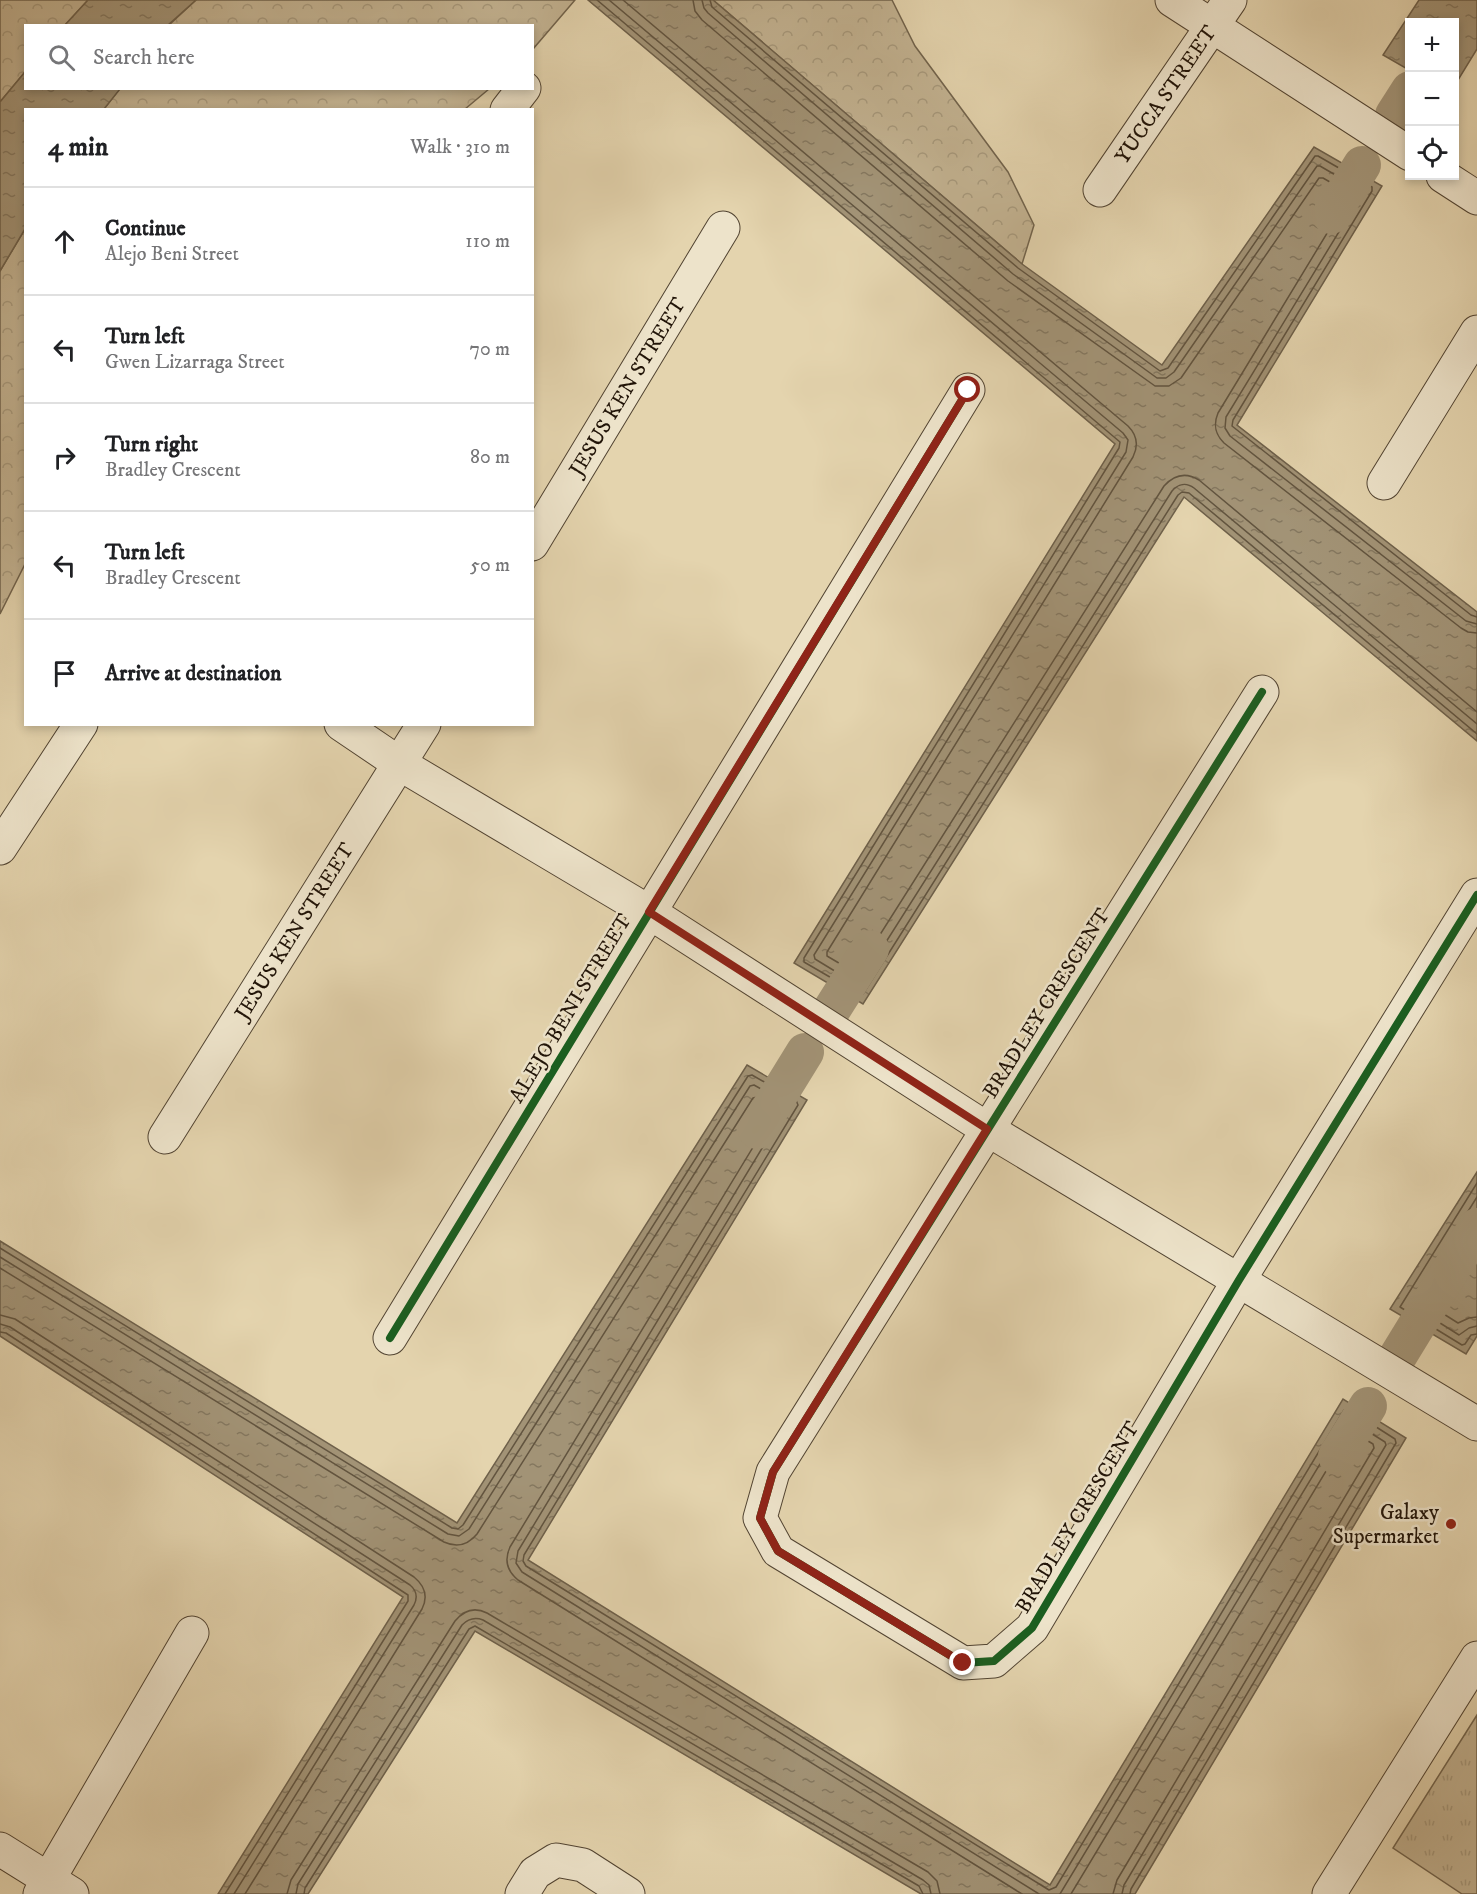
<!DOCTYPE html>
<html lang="en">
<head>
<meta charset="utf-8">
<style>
  :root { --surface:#fff; --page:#f2f2f2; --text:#202124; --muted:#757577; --line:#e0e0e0 }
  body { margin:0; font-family:"IM FELL DW Pica",serif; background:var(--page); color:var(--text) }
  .controls { position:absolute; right:18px; top:18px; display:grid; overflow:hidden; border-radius:0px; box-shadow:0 3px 9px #0003 }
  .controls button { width:54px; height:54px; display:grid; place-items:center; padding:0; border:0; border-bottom:2px solid var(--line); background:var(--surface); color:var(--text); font:30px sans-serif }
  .stop { position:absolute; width:18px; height:18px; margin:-14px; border:4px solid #8f2418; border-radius:50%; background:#fff }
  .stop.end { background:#8f2418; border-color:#fff; box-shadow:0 2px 6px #0008 }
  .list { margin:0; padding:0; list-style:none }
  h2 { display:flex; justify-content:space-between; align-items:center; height:78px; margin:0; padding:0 24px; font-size:26px }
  h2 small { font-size:20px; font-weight:400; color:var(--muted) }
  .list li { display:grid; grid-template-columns:39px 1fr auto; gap:18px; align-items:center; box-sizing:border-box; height:108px; padding:0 24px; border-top:2px solid var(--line) }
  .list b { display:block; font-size:22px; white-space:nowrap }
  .list p { margin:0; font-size:20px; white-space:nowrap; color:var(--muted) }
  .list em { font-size:20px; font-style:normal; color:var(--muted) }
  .icon { flex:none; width:33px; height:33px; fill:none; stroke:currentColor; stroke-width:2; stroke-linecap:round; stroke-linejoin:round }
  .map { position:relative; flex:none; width:1477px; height:1894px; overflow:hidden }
  .search { position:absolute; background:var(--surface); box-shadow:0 3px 9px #0003; left:24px; top:24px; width:510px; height:66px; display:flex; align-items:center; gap:15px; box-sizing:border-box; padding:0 21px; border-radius:0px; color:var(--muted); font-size:22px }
  .panel { position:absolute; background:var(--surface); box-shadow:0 3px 9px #0003; left:24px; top:108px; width:510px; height:618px; border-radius:0px }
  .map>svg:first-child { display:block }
  .grass { fill:url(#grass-tufts); stroke:#72644d; stroke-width:1.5 }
  .forest { fill:url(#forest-crowns); stroke:#72644d; stroke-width:1.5 }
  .water { fill:url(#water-ripples); stroke:#6e604a; stroke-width:1.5 }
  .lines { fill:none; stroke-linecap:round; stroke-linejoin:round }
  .shore { stroke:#62543f; stroke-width:1.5 }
  .canal { stroke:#a29376; stroke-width:38 }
  .minor-casing { stroke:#524432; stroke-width:35 }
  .minor { stroke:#ede3ca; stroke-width:33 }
  .cycleway-casing { stroke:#ede3ca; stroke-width:11 }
  .cycleway { stroke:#1b5e20; stroke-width:8 }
  .route { stroke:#8f2418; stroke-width:8 }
  .poi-dot { fill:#8f2418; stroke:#ede3ca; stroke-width:2 }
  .labels { text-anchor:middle; stroke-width:5; stroke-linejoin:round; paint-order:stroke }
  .street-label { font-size:21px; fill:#211408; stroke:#ede3ca }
  .poi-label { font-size:21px; fill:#211408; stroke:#ede3ca; text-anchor:end }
</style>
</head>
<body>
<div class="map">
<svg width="1477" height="1894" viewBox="0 0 1477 1894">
  <defs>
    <pattern id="grass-tufts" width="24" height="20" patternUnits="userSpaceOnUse" patternTransform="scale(1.5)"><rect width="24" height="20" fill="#c3b392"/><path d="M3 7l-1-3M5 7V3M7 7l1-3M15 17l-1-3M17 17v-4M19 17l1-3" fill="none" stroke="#a7997c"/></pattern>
    <pattern id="forest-crowns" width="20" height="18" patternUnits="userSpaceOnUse" patternTransform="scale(1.5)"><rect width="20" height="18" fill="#c3b392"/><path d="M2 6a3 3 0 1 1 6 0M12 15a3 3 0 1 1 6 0" fill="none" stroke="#a7997c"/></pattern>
    <pattern id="water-ripples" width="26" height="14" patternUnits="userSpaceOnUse" patternTransform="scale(1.5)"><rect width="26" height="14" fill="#a29376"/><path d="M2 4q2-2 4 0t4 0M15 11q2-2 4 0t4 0" fill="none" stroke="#84775f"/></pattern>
  </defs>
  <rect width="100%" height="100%" fill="#e4d4ae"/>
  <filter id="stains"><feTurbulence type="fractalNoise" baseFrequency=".00333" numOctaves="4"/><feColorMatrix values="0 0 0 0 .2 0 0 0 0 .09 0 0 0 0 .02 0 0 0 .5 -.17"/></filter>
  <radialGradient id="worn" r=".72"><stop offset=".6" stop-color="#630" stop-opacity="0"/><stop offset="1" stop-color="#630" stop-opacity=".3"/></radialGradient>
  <polygon class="grass" points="1477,1715 1477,1894 1462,1894 1393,1848"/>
  <g class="forest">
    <polygon points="0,0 88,0 65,25 26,26 25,72 0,102"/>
    <polygon points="196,0 575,0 533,49 532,26 168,26"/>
    <polygon points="713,0 892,0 915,46 1008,172 1034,225 1022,264"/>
    <polygon points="120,88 489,88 489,89 465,109 104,109"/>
    <polygon points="25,229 25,564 0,614 0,271"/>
  </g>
  <g class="water">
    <polygon points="88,0 196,0 168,25 65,25"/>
    <polygon points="588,0 713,0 1022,264 1162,365 1314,147 1382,186 1237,425 1477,612 1477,741 1184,497 863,1004 794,963 1115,444"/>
    <polygon points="1419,0 1477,0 1477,49 1455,85 1454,22 1410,22 1409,70 1383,55"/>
    <polygon points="25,72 26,88 120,89 104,109 26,110 25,229 0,271 0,102"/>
    <polygon points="747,1065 807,1100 528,1560 1050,1885 1343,1399 1406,1438 1135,1894 921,1894 475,1631 308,1894 218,1894 403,1597 0,1336 0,1241 457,1523"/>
    <polygon points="1477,1172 1477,1336 1466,1354 1390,1309"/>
  </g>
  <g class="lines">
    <g class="shore">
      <polyline points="597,0 1120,442 1119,448 804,958 804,962 859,994 863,994 1178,495 1182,492 1189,493 1477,734"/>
      <path d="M609,0L1123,433L1128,440L1126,452L814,955L815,959L856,984L860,983L1172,491C1178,484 1186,482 1194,488L1477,724"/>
      <path d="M623,0L1128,426C1137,435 1139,445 1133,457L827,952V956L854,972L857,971L1164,486C1174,475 1186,472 1199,480L1477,712"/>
      <path d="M693,0L695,11L702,20L1008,281L1155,386H1169L1181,378L1319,178H1323L1349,193V197L1218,413C1213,425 1215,434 1224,443L1461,628L1468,632L1477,633"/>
      <polyline points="702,0 704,8 708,13 1013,274 1157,378 1166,378 1174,372 1317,166 1320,166 1361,190 1362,194 1226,417 1225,428 1230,436 1466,621 1477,624"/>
      <polyline points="710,0 712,7 1018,268 1160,371 1168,368 1315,156 1318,156 1372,187 1372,191 1233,420 1232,426 1471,615 1477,617"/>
      <polyline points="1477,1183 1400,1307 1462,1345 1465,1344 1471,1335 1477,1334"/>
      <polyline points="1477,1197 1410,1304 1459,1335 1469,1328 1477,1326"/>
      <polyline points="1477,1214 1423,1301 1458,1323 1469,1318 1477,1317"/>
      <polyline points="0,1248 452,1528 458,1529 463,1525 748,1076 752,1075 796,1100 798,1105 524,1555 523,1561 526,1566 1049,1890 1056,1887 1344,1410 1348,1409 1395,1439 1396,1443 1131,1889 1130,1894"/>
      <polyline points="0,1257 448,1534 459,1536 469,1529 750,1086 754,1085 786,1103 787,1107 518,1551 516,1563 522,1572 1039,1894"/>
      <path d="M0,1268L444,1542C457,1548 468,1545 477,1534L753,1098L757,1097L774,1106L775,1111L510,1547C504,1560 507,1571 518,1580L1022,1894"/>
      <path d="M0,1315L15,1319L414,1577C425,1586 428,1597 422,1609L245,1894"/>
      <path d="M0,1324L10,1327L410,1585C416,1590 418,1597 414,1605L234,1894"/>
      <polyline points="0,1332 6,1333 408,1595 408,1601 225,1894"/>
      <path d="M287,1894L291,1880L455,1621C464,1610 475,1607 487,1613L928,1872L937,1881L940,1894"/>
      <path d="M296,1894L298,1884L462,1625C468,1619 475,1617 483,1620L923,1880L929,1885L931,1894"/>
      <polyline points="304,1894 305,1888 469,1629 475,1626 919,1886 923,1894"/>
      <polyline points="1060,1894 1346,1421 1350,1420 1385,1442 1386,1445 1124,1885 1122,1894"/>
      <polyline points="1071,1894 1349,1433 1353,1432 1373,1444 1374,1448 1117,1880 1113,1894"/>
    </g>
    <g class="canal">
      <polyline points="1394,115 1410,90"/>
      <polyline points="1331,215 1362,165"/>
      <polyline points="829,1014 870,949"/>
      <polyline points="757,1130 805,1052"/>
      <polyline points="1398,1356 1477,1227"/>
      <polyline points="1337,1456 1368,1406"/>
    </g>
    <g class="minor-casing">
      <g id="minor">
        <polyline points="1172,0 1410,154"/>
        <polyline points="507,110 524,88"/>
        <polyline points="1443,176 1477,198"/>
        <path id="s1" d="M1100,190L1230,0"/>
        <polyline points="1384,483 1477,332"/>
        <path id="s2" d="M532,544L723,228"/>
        <polyline points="1262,692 773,1472 760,1518 778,1551 963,1663 994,1661 1032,1628 1239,1280 1477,895"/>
        <polyline points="341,724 400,764 649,912 987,1129 1477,1424"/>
        <polyline points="0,848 81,724"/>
        <path id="s3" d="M165,1137L424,724"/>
        <polyline points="390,1338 968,390"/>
        <polyline points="0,1849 72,1894"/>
        <polyline points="40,1894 192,1633"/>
        <polyline points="522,1894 535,1873 556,1860 583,1865 628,1894"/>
        <polyline points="1329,1894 1477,1658"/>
      </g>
    </g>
    <use href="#minor" class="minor"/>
    <g class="cycleway-casing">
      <g id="cycleway">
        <polyline points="1262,692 773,1472 760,1518 778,1551 963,1663 994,1661 1032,1628 1239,1280 1477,895"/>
        <polyline points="390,1338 968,390"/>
      </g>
    </g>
    <use href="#cycleway" class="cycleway"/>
  </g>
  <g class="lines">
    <polyline class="route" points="963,1663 778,1551 760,1518 773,1472 987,1129 649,912 968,390"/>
  </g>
  <circle class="poi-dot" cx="1451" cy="1524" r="6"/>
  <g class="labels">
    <g class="street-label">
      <text dy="7" stroke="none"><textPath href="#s1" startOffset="116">YUCCA STREET</textPath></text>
      <text dy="7" stroke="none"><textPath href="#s2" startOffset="184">JESUS KEN STREET</textPath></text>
      <text dy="7" stroke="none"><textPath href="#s3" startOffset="243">JESUS KEN STREET</textPath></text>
      <text transform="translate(1046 1003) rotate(-58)" y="7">BRADLEY CRESCENT</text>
      <text transform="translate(570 1008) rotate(-59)" y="7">ALEJO BENI STREET</text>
      <text transform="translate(1077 1517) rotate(-59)" y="7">BRADLEY CRESCENT</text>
    </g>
    <g class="poi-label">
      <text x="1439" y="1519">Galaxy<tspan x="1439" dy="24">Supermarket</tspan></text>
    </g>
  </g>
  <rect width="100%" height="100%" filter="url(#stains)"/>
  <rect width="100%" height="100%" fill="url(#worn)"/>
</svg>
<div class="controls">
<button>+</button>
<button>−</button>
<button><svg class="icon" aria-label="locate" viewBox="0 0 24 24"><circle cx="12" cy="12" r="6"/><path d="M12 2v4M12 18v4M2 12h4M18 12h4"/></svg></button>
</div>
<div class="stop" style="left:968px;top:390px"></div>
<div class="stop end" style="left:963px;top:1663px"></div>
<div class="search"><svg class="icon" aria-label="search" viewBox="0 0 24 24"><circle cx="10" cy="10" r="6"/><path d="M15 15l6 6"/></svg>Search here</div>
<section class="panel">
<h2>4 min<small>Walk · 310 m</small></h2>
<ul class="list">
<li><svg class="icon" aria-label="ahead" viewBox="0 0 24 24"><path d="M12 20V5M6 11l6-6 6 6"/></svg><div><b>Continue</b><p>Alejo Beni Street</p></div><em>110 m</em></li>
<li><svg class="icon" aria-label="left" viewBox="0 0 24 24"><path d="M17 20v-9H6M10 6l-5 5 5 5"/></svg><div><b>Turn left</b><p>Gwen Lizarraga Street</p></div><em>70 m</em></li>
<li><svg class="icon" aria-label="right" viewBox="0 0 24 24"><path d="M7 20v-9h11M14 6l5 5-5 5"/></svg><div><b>Turn right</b><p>Bradley Crescent</p></div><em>80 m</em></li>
<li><svg class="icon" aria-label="left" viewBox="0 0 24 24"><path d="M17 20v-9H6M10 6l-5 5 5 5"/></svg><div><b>Turn left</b><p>Bradley Crescent</p></div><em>50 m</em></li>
<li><svg class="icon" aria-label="arrive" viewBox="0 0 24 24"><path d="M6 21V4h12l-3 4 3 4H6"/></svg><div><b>Arrive at destination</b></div></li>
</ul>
</section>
</div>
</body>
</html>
